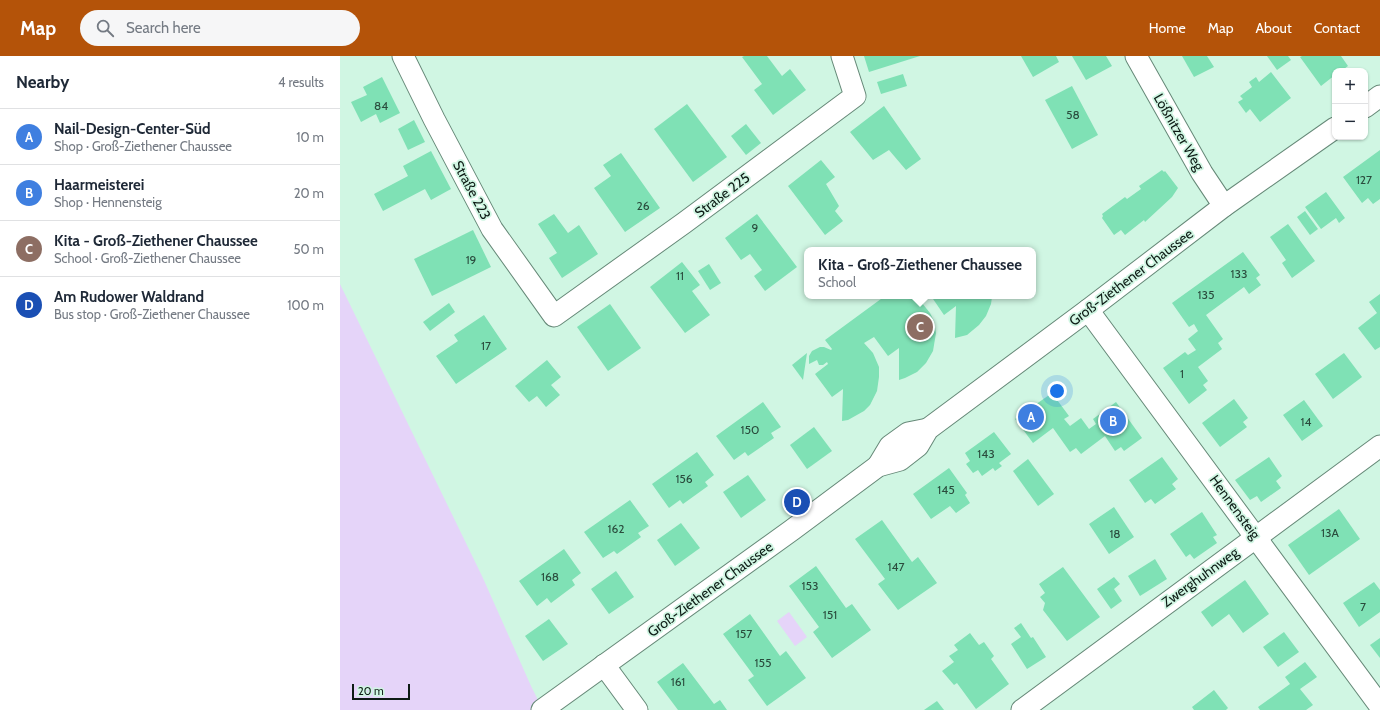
<!DOCTYPE html>
<html lang="en">
<head>
<meta charset="utf-8">
<style>
  :root { --surface:#fff; --page:#f6f6f7; --text:#1f2937; --muted:#747a83; --line:#e0e1e3; --accent:#b45309 }
  body { margin:0; font-family:Cabin,sans-serif; background:var(--page); color:var(--text) }
  .controls { position:absolute; right:12px; top:12px; display:grid; overflow:hidden; border-radius:8px; box-shadow:0 1px 3px #0004 }
  .controls button { width:36px; height:36px; display:grid; place-items:center; padding:0; border:0; border-bottom:1px solid var(--line); background:var(--surface); color:var(--text); font:20px sans-serif }
  .scale { position:absolute; left:12px; bottom:10px; width:58px; box-sizing:border-box; padding-left:4px; border:2px solid #0d1b15; border-top:0; font-size:11px; line-height:14px; white-space:nowrap; color:#0d1b15; -webkit-text-stroke:3px #d0f6e3; paint-order:stroke }
  .you { position:absolute; left:717px; top:335px; width:14px; height:14px; margin:-10px; border:3px solid #fff; border-radius:50%; background:#1a73e8; box-shadow:0 0 0 6px #1a73e833 }
  .badge { display:grid; place-items:center; width:26px; height:26px; border-radius:50%; background:var(--accent); color:#fff; font-size:13px; font-weight:700 }
  .pin { position:absolute; translate:-50% -50%; border:2px solid #fff; box-shadow:0 1px 4px #0006 }
  .popup { position:absolute; left:464px; top:191px; width:232px; height:52px; box-sizing:border-box; display:grid; place-content:center; border-radius:8px; background:var(--surface); filter:drop-shadow(0 1px 3px #0005); font-size:13px; white-space:nowrap; color:var(--muted) }
  .popup b { font-size:15px; color:var(--text) }
  .popup::after { content:''; position:absolute; left:50%; top:100%; margin-left:-8px; border:8px solid transparent; border-top-color:var(--surface) }
  .list { margin:0; padding:0; list-style:none }
  h2 { display:flex; justify-content:space-between; align-items:center; height:52px; margin:0; padding:0 16px; font-size:17px }
  h2 small { font-size:13px; font-weight:400; color:var(--muted) }
  .list li { display:grid; grid-template-columns:26px 1fr auto; gap:12px; align-items:center; box-sizing:border-box; height:56px; padding:0 16px; border-top:1px solid var(--line) }
  .list b { display:block; font-size:15px; white-space:nowrap }
  .list p { margin:0; font-size:13px; white-space:nowrap; color:var(--muted) }
  .list em { font-size:13px; font-style:normal; color:var(--muted) }
  .icon { flex:none; width:22px; height:22px; fill:none; stroke:currentColor; stroke-width:2; stroke-linecap:round; stroke-linejoin:round }
  .map { position:relative; flex:none; width:1040px; height:654px; overflow:hidden }
  header { display:flex; align-items:center; gap:24px; box-sizing:border-box; height:56px; padding:0 20px; background:var(--accent); color:#fff }
  header strong { font-size:19px }
  nav { display:flex; gap:22px; margin-inline-start:auto; font-size:14px }
  .search { width:280px; height:36px; background:var(--page); display:flex; align-items:center; gap:10px; box-sizing:border-box; padding:0 14px; border-radius:22px; color:var(--muted); font-size:15px }
  main { display:flex }
  aside { flex:1; background:var(--surface) }
  .map>svg:first-child { display:block }
  .green { fill:#e5d4f9 }
  .building { fill:#7fe1b5 }
  .lines { fill:none; stroke-linecap:round; stroke-linejoin:round }
  .minor-casing { stroke:#668978; stroke-width:23 }
  .minor { stroke:#fff; stroke-width:21 }
  .labels { text-anchor:middle; stroke-width:3.5; stroke-linejoin:round; paint-order:stroke }
  .number-label { font-size:12px; fill:#2a4c3d }
  .street-label { font-size:14px; fill:#0d1b15; stroke:#d0f6e3 }
</style>
</head>
<body>
<header>
<strong>Map</strong>
<div class="search"><svg class="icon" aria-label="search" viewBox="0 0 24 24"><circle cx="10" cy="10" r="6"/><path d="M15 15l6 6"/></svg>Search here</div>
<nav><a>Home</a><a>Map</a><a>About</a><a>Contact</a></nav>
</header>
<main>
<aside>
<h2>Nearby<small>4 results</small></h2>
<ul class="list">
<li><span class="badge" style="background:#3f7fe0">A</span><div><b>Nail-Design-Center-Süd</b><p>Shop · Groß-Ziethener Chaussee</p></div><em>10 m</em></li>
<li><span class="badge" style="background:#3f7fe0">B</span><div><b>Haarmeisterei</b><p>Shop · Hennensteig</p></div><em>20 m</em></li>
<li><span class="badge" style="background:#8d6e63">C</span><div><b>Kita - Groß-Ziethener Chaussee</b><p>School · Groß-Ziethener Chaussee</p></div><em>50 m</em></li>
<li><span class="badge" style="background:#1a4fb4">D</span><div><b>Am Rudower Waldrand</b><p>Bus stop · Groß-Ziethener Chaussee</p></div><em>100 m</em></li>
</ul>
</aside>
<div class="map">
<svg width="1040" height="654" viewBox="0 0 1040 654">
  <rect width="100%" height="100%" fill="#d0f6e3"/>
  <g class="green">
    <polygon points="0,228 142,520 191,630 203,654 0,654"/>
    <polygon points="449,556 467,581 455,590 437,565"/>
  </g>
  <g class="building">
    <polygon points="404,0 427,0 442,20 450,13 466,34 433,59 414,34 422,28 402,1"/>
    <polygon points="524,0 580,0 529,16"/>
    <polygon points="681,0 716,0 719,6 693,21"/>
    <polygon points="732,0 766,0 772,10 746,24"/>
    <polygon points="842,0 867,0 874,11 854,21"/>
    <polygon points="927,0 948,0 951,4 937,14"/>
    <polygon points="962,0 1001,0 1008,10 1001,15 995,15 995,19 981,30 960,1"/>
    <polygon points="931,16 951,42 920,66 910,53 906,57 898,46 903,43 900,40 912,31 909,26 916,21 919,26"/>
    <polygon points="563,18 567,30 541,38 537,26"/>
    <polygon points="42,21 60,57 40,67 36,58 21,66 11,46 27,39 23,31"/>
    <polygon points="732,30 758,79 732,93 705,44"/>
    <polygon points="347,48 387,101 353,126 314,73"/>
    <polygon points="544,50 581,103 566,114 549,94 533,104 510,76"/>
    <polygon points="74,64 85,86 68,94 58,73"/>
    <polygon points="406,68 421,87 406,99 391,80"/>
    <polygon points="1040,94 1040,143 1033,148 1028,142 1022,147 1003,121"/>
    <polygon points="91,95 111,133 91,144 85,133 43,155 34,138 68,120 63,110"/>
    <polygon points="281,97 320,152 285,176 254,132 271,120 263,109"/>
    <polygon points="481,104 495,121 486,128 499,150 495,155 503,165 485,179 448,130"/>
    <polygon points="822,114 824,116 825,115 838,132 832,141 805,166 804,164 785,179 781,174 774,179 762,162 763,160 762,158 785,141 787,143 801,133 799,130"/>
    <polygon points="986,136 1005,162 999,167 996,162 981,173 965,151"/>
    <polygon points="965,155 978,173 970,179 957,161"/>
    <polygon points="214,158 228,177 239,169 258,198 222,222 209,202 217,197 198,168"/>
    <polygon points="417,158 457,211 425,235 414,220 422,214 410,198 401,204 385,182"/>
    <polygon points="948,168 975,205 952,222 942,207 946,204 930,181"/>
    <polygon points="133,174 151,211 92,240 74,203"/>
    <polygon points="903,196 920,219 916,222 921,229 909,238 904,231 866,259 883,283 878,287 882,293 858,311 868,325 863,329 867,334 849,348 823,312 845,296 848,299 856,294 848,283 858,275 854,268 849,271 832,247"/>
    <polygon points="342,206 360,229 352,235 370,259 345,277 310,231"/>
    <polygon points="369,208 381,227 370,234 358,215"/>
    <polygon points="1040,238 1040,291 1035,294 1018,272 1037,257 1029,246"/>
    <polygon points="545,240 587,240 582,247 590,257 594,265 596,277 593,295 586,307 577,316 565,322 559,324 559,292 548,300 534,281 524,287 533,297 539,311 539,321 537,335 530,349 524,355 508,364 502,365 503,333 492,341 475,318 488,308 487,306 483,309 479,309 477,304 469,308 469,300 472,295 480,291 484,291 491,294 492,293 485,284"/>
    <polygon points="591,240 652,240 652,241 651,248 646,260 639,269 627,279 615,282 616,250 604,259"/>
    <polygon points="109,247 115,256 90,275 83,266"/>
    <polygon points="270,248 301,292 268,315 237,271"/>
    <polygon points="144,259 167,293 116,328 96,300 118,285 114,279"/>
    <polygon points="467,297 463,324 452,309"/>
    <polygon points="1004,297 1022,321 993,343 975,318"/>
    <polygon points="207,304 221,321 211,329 220,339 206,351 197,340 189,346 175,330"/>
    <polygon points="712,337 729,360 724,363 730,370 741,362 749,373 756,368 753,363 776,346 802,382 784,395 781,391 775,395 765,380 741,398 736,392 730,396 713,372 693,387 675,363"/>
    <polygon points="894,343 908,362 903,366 907,371 880,391 862,367"/>
    <polygon points="964,344 983,370 962,385 943,359"/>
    <polygon points="423,346 441,371 431,377 434,382 408,400 405,396 394,404 376,380"/>
    <polygon points="474,371 492,395 467,413 450,389"/>
    <polygon points="654,376 671,398 659,407 662,410 655,415 653,412 642,420 638,414 633,417 626,408 630,405 625,397"/>
    <polygon points="357,396 374,419 365,426 368,430 343,448 340,444 329,452 312,428"/>
    <polygon points="822,401 838,423 832,428 836,433 815,448 811,443 805,447 789,424"/>
    <polygon points="929,401 942,420 936,425 941,432 921,446 917,440 910,444 895,424"/>
    <polygon points="688,403 714,438 698,450 673,415"/>
    <polygon points="609,412 627,437 625,439 630,447 616,457 610,450 591,463 573,438"/>
    <polygon points="408,419 426,444 401,462 383,436"/>
    <polygon points="290,444 309,470 298,477 301,481 277,498 274,495 263,502 244,476"/>
    <polygon points="774,451 794,481 769,498 749,468"/>
    <polygon points="999,453 1020,483 969,519 948,489"/>
    <polygon points="862,456 877,479 873,481 877,487 854,503 850,498 846,501 830,478"/>
    <polygon points="542,464 572,506 578,501 597,527 558,554 538,528 545,523 515,483"/>
    <polygon points="341,467 360,492 335,510 317,484"/>
    <polygon points="224,493 241,517 232,524 235,529 211,547 207,542 197,550 179,525"/>
    <polygon points="815,503 827,523 800,540 788,520"/>
    <polygon points="476,510 506,552 512,548 531,574 492,602 473,576 479,571 449,530"/>
    <polygon points="723,511 760,561 727,585 703,554 705,547 700,541 705,537 699,528"/>
    <polygon points="276,515 294,541 269,558 251,533"/>
    <polygon points="774,521 780,528 774,533 782,545 771,553 757,533"/>
    <polygon points="905,524 929,558 903,577 889,558 872,571 861,556"/>
    <polygon points="1034,526 1040,534 1040,556 1019,571 1003,547"/>
    <polygon points="410,558 440,600 446,595 466,622 427,650 408,624 414,620 383,578"/>
    <polygon points="209,563 228,588 203,605 185,580"/>
    <polygon points="681,567 691,582 693,581 706,601 687,613 671,588 681,581 674,572"/>
    <polygon points="944,576 959,596 938,611 923,591"/>
    <polygon points="630,577 639,589 644,586 654,600 651,603 669,628 636,653 617,627 614,629 602,615 614,606 609,600 618,594 614,589"/>
    <polygon points="1040,582 1040,602 1030,589"/>
    <polygon points="965,606 977,621 960,633 973,649 966,654 920,654 918,651 950,628 945,621"/>
    <polygon points="343,607 374,648 380,644 387,654 338,654 317,626"/>
    <polygon points="874,634 888,652 886,654 854,654 852,651"/>
    <polygon points="597,645 604,654 584,654"/>
  </g>
  <g class="lines">
    <g class="minor-casing">
      <g id="minor">
        <polyline points="63,0 94,63 152,173 214,260 344,167 515,40 502,0"/>
        <polyline points="796,0 862,117 884,150"/>
        <polyline points="1025,51 1040,40"/>
        <polyline points="748,254 1040,650"/>
        <polyline points="538,410 550,390 568,377 588,373"/>
        <polyline points="264,609 297,654"/>
        <polyline points="202,654 452,474 538,410 560,404 578,390 588,373 748,254 884,150 995,72"/>
        <polyline points="682,654 1040,390"/>
      </g>
    </g>
    <use href="#minor" class="minor"/>
  </g>
  <g class="labels">
    <g class="number-label">
      <text x="41" y="54">84</text>
      <text x="733" y="63">58</text>
      <text x="1024" y="128">127</text>
      <text x="303" y="154">26</text>
      <text x="415" y="176">9</text>
      <text x="131" y="208">19</text>
      <text x="899" y="222">133</text>
      <text x="340" y="224">11</text>
      <text x="866" y="243">135</text>
      <text x="146" y="294">17</text>
      <text x="842" y="322">1</text>
      <text x="966" y="370">14</text>
      <text x="410" y="378">150</text>
      <text x="646" y="402">143</text>
      <text x="344" y="427">156</text>
      <text x="606" y="438">145</text>
      <text x="276" y="477">162</text>
      <text x="990" y="481">13A</text>
      <text x="775" y="482">18</text>
      <text x="556" y="515">147</text>
      <text x="210" y="525">168</text>
      <text x="470" y="534">153</text>
      <text x="1023" y="555">7</text>
      <text x="490" y="563">151</text>
      <text x="404" y="582">157</text>
      <text x="423" y="611">155</text>
      <text x="338" y="630">161</text>
    </g>
    <g class="street-label">
      <text transform="translate(839 76) rotate(60)" y="5">Lößnitzer Weg</text>
      <text transform="translate(132 134) rotate(62)" y="5">Straße 223</text>
      <text transform="translate(382 139) rotate(-37)" y="5">Straße 225</text>
      <text transform="translate(791 221) rotate(-37)" y="5">Groß-Ziethener Chaussee</text>
      <text transform="translate(895 451) rotate(54)" y="5">Hennensteig</text>
      <text transform="translate(860 521) rotate(-36)" y="5">Zwerghuhnweg</text>
      <text transform="translate(370 533) rotate(-36)" y="5">Groß-Ziethener Chaussee</text>
    </g>
  </g>
</svg>
<div class="controls">
<button>+</button>
<button>−</button>
</div>
<div class="scale">20 m</div>
<div class="you"></div>
<div class="pin badge" style="left:691px;top:361px;background:#3f7fe0">A</div>
<div class="pin badge" style="left:773px;top:365px;background:#3f7fe0">B</div>
<div class="pin badge" style="left:580px;top:271px;background:#8d6e63">C</div>
<div class="popup"><b>Kita - Groß-Ziethener Chaussee</b>School</div>
<div class="pin badge" style="left:457px;top:446px;background:#1a4fb4">D</div>
</div>
</main>
</body>
</html>
